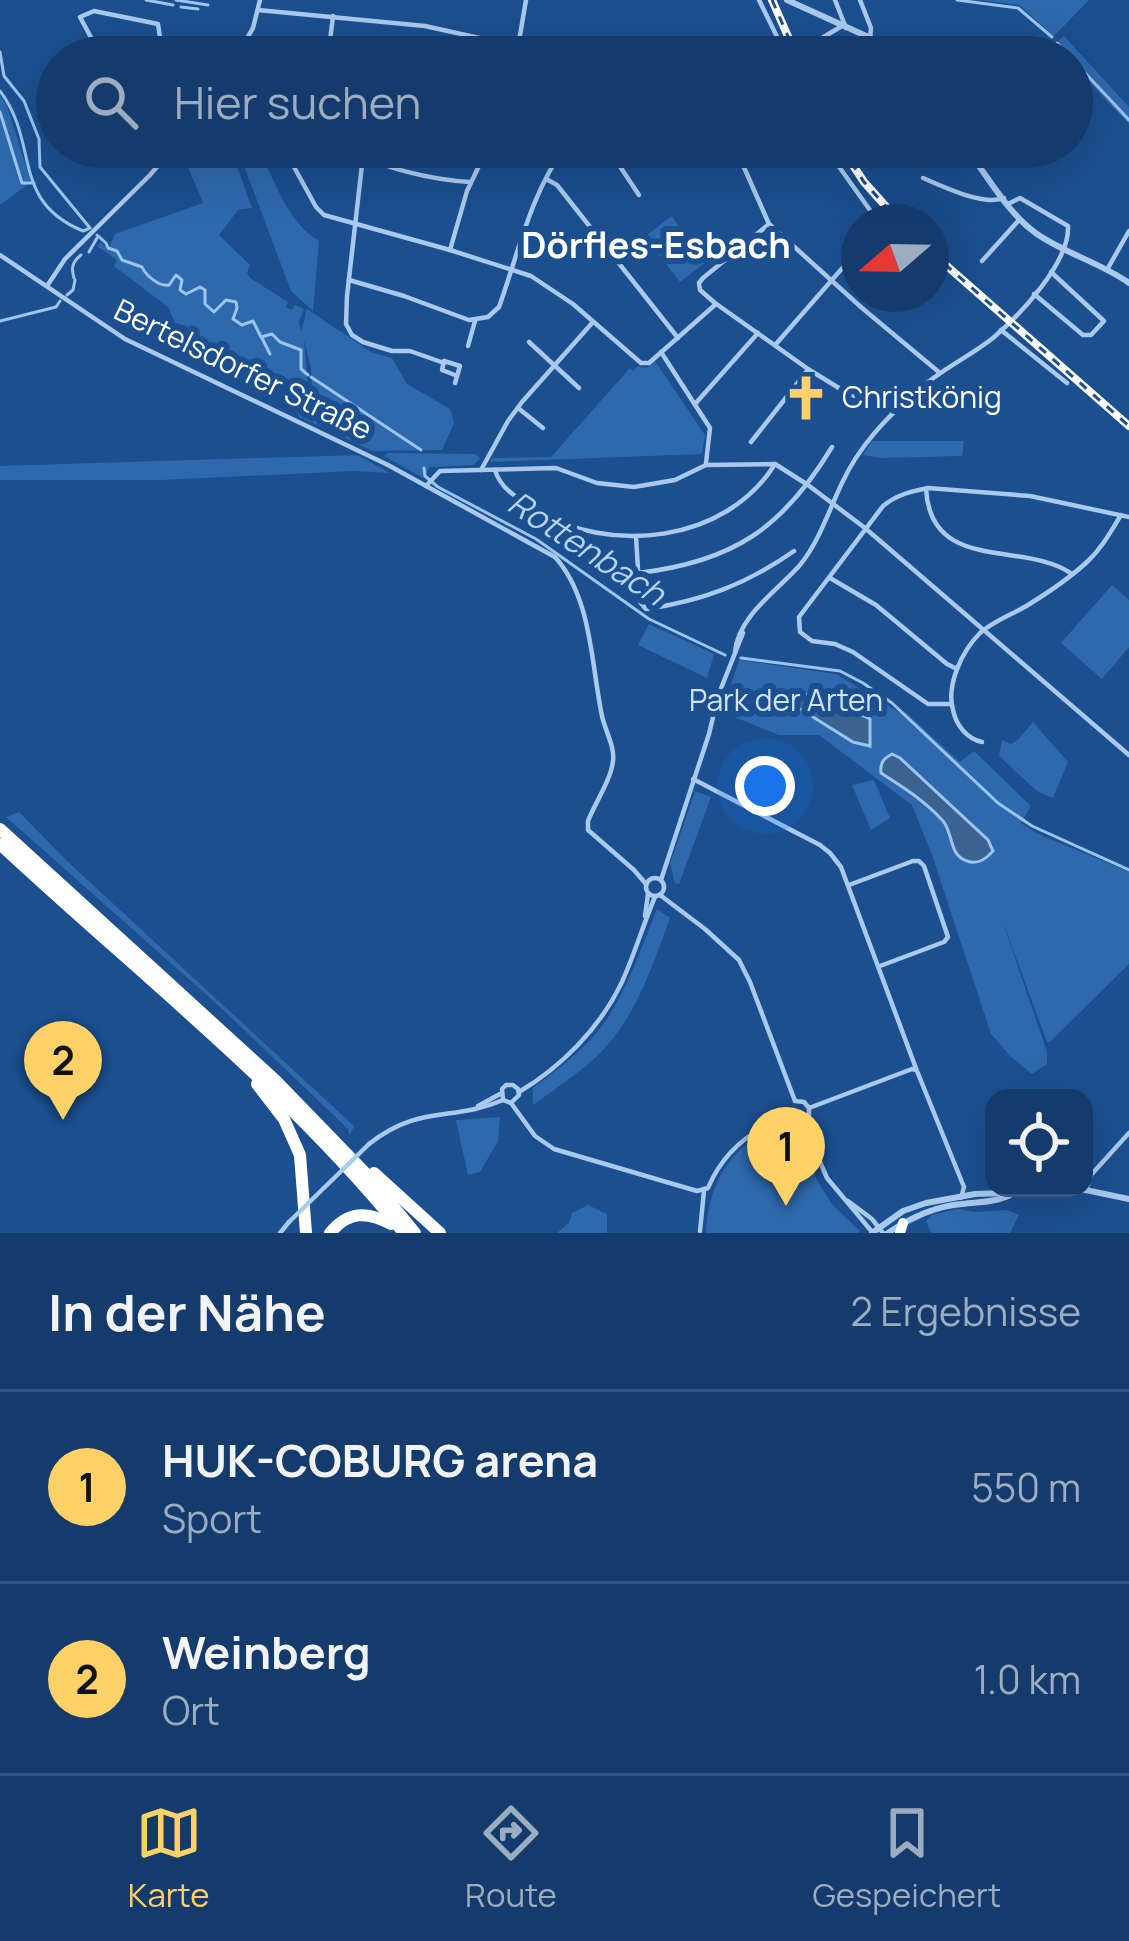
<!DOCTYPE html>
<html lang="de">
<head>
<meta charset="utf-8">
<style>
  :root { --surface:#143b6b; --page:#1d4271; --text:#f1f3f6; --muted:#9dadc1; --line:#33557e; --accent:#ffd166 }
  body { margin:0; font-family:Manrope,sans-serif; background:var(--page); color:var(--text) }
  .controls { position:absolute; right:36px; bottom:36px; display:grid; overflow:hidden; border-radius:24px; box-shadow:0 12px 48px #0002 }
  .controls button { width:108px; height:108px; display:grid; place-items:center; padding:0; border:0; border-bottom:3px solid var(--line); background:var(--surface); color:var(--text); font:60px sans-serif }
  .compass { position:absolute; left:841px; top:204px; width:108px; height:108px; border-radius:50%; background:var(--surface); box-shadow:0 12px 48px #0002; rotate:250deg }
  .you { position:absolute; left:765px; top:786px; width:42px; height:42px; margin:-30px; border:9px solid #fff; border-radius:50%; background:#1a73e8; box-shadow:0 0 0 18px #1a73e833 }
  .badge { display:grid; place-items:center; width:78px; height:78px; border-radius:50%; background:var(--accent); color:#111; font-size:39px; font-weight:700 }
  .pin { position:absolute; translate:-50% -99px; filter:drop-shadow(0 3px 6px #0008) }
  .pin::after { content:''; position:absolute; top:63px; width:42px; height:36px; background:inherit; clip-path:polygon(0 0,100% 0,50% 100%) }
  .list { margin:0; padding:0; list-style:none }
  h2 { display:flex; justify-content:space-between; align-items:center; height:156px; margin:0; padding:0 48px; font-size:51px }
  h2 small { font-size:39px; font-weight:400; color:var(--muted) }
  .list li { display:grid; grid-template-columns:78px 1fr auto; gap:36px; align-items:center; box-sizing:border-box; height:192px; padding:0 48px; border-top:3px solid var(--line) }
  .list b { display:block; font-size:45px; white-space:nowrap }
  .list p { margin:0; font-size:39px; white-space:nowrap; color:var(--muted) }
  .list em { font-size:39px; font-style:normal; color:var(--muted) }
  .icon { flex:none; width:66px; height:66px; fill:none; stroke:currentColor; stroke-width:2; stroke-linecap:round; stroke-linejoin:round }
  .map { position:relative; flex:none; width:1129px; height:1233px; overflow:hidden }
  .search { position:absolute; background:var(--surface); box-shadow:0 12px 48px #0002; left:36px; right:36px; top:36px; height:132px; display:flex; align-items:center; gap:30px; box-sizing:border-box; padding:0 42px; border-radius:66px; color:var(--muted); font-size:45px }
  .sheet { height:540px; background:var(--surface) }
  nav { display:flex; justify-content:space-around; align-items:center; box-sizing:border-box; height:168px; border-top:3px solid var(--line); background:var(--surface); font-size:33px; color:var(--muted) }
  nav a { display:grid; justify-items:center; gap:6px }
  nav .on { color:var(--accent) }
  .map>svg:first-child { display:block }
  .green { fill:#2e69ad }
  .water { fill:#3c6290; stroke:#9cc4f0; stroke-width:3 }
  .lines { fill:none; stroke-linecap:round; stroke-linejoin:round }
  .stream { stroke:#9cc4f0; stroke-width:3 }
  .minor { stroke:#a9c9ee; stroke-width:4.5 }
  .tertiary { stroke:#a9c9ee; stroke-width:6 }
  .trunk { stroke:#f8faff; stroke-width:10 }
  .motorway { stroke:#fff; stroke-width:12 }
  .rail-casing { stroke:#fff; stroke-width:8 }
  .rail { stroke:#1b4f8f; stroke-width:3; stroke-dasharray:9; stroke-linecap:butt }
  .minor-bridge { stroke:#a9c9ee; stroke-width:4.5 }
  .labels { text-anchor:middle; stroke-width:12; stroke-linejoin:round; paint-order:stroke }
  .street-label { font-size:30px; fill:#fff; stroke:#1b4f8f }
  .poi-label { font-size:30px; fill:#fff; stroke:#1b4f8f; text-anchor:start }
  .park-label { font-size:30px; fill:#cfe3fa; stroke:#1b4f8f }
  .water-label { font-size:33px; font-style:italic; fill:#b5d3f5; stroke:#1b4f8f }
  .quarter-label { font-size:36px; font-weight:bold; fill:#fff; stroke:#1b4f8f }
</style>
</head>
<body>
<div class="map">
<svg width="1129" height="1233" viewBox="0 0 1129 1233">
  <rect width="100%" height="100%" fill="#1b4f8f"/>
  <g class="green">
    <polygon points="981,0 1089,0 1054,36 1019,5"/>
    <polygon points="1064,36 1129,107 1129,124 1072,64 1072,57 1066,57 1054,45"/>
    <polygon points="0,96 7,106 31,182 0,205"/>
    <polygon points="183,147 230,147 252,208 238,210 219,235 250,265 247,273 250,278 288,302 286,307 292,310 295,305 304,309 299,322 301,332 307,309 371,352 392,358 407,384 450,409 454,423 442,450 372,451 328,429 312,393 311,368 304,340 308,389 322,427 299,417 291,395 194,341 186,326 175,323 168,307 114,266 117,260 97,246 101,242 108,250 115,234 203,203 181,150"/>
    <path d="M237,147H259C273,179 288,223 319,241L313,311L291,291Z"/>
    <polygon points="671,216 707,261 680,282 645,237"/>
    <polygon points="655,361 705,435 702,454 490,462 492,458 551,457 630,368 633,371 638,366 646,368"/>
    <polygon points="872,441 964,441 962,456 880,458 863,455"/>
    <polygon points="388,453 475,454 480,458 474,465 430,467 423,478 384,456"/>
    <polygon points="357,455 390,473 355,471 161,480 0,480 0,466"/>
    <polygon points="1112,585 1129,600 1129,647 1102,679 1061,643"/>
    <polygon points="649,624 714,654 707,678 638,645"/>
    <polygon points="739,660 836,674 900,713 904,711 960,762 974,751 1031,806 1021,823 1036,833 1129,872 1129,964 1050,1042 1047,1042 1000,914 1047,1052 1047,1064 1032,1074 1011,1057 991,1034 932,855 912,805 819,735 779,735 722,712"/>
    <polygon points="1033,722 1068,762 1053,798 1038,792 999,756 1002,740 1011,744 1018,740"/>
    <polygon points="874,780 890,818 871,830 852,785"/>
    <polygon points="695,791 711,797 679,884 675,883 670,864"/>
    <polygon points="19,812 67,861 354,1126 350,1135 347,1128 218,1005 6,817"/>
    <path d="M657,909L670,918C652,967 634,1023 594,1059C575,1076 553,1090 533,1105V1088C558,1069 586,1049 604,1023C628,989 641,948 657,909Z"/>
    <polygon points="500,1117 498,1141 480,1172 468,1175 456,1120"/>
    <path d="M782,1123L797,1131L818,1182L832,1204L860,1231L858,1233H706C708,1181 733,1143 782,1123Z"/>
    <polygon points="588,1205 607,1214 607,1233 557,1233 569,1223 572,1213"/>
    <polygon points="957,1209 975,1212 1007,1210 1019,1215 1010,1233 931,1233 926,1221 932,1215"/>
  </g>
  <g class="water">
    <polygon points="797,693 827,699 870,719 870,746 853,742 797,707"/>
    <path d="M892,754L900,758L988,840L993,851C986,859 978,865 967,861C949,856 953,832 943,821C925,801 903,787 881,773C880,763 883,759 892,754Z"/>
  </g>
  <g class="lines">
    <g class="stream">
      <polyline points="146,0 173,5"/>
      <polyline points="176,0 208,5"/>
      <polyline points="957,0 1018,8 1052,37"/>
      <polyline points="181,7 198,9"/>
      <polyline points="1057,43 1070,57"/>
      <polyline points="0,52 4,76 24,101 39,139 40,167 90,228"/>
      <polyline points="1072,59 1129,120"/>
      <path d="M0,91C40,144 10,201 83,231L88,229"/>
      <polyline points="0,112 22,183 34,183"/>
      <path d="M97,235L106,243L108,248L117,251L122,260L142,267C146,276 160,287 169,285L176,275L182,280L180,290L186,294L200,287L205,290V304L214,312L226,300L236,302L237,308L233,319L242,325L253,321L261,337L272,334L280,342L301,350V369L308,375"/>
      <polyline points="89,252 97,238"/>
      <path d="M74,278C71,268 72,262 81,255"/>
      <polyline points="67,295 73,290 75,280"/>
      <polyline points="0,321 56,307 60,301"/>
      <polyline points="262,338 270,354"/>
      <polyline points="311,377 421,450"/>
      <polyline points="424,468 425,476 438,487 536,539 649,619 725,655"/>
      <polyline points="741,658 840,671 863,683 892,703 998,803 1032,826 1129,870"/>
    </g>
    <g class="minor">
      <polyline points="759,0 787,57"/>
      <polyline points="835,0 846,28"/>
      <polyline points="860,0 871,28 870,38"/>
      <polyline points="258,10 425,26 566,57"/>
      <polyline points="819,40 837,57"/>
      <polyline points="518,47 526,0"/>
      <polyline points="116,57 94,43 80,17 94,11 158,24 163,57"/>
      <polyline points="236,57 253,28 260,0"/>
      <polyline points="328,57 333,16"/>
      <polyline points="790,57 842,26"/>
      <polyline points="145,147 161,162"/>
      <polyline points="283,147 316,207 324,215 450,250 531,276 573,304 641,363 649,363 716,304"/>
      <path d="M347,147C377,168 434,180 470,182"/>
      <polyline points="540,147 555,160"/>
      <polyline points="607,147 639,195"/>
      <polyline points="735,147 769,224 862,308 940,373"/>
      <polyline points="825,147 872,213 873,222"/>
      <polyline points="363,156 347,296 346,324 352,335 363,342 392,351 410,351 444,363"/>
      <polyline points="644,159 652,159 670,147"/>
      <path d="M923,178C943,187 984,206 1004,198"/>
      <polyline points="548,180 557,185 678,338"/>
      <polyline points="769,224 703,278 699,283 700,290 715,303 808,369 847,393 894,412"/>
      <polyline points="450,250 467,191 488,147"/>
      <path d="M0,255L125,339L388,465L555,557C592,598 591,664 602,716C605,730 615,747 613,761C611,780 595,803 588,821V830L634,870L646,884"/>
      <polyline points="982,261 1020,219"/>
      <polyline points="1108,268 1129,231"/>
      <path d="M349,280L404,296L469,320L488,317L499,307C518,254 531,193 565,147"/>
      <polyline points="47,286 65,259 150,175 174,147"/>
      <polyline points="1034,294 1083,335 1091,335 1104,321 1051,272"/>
      <polyline points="1001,330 1067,383"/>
      <polyline points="529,342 579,388"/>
      <polyline points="776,344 859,249"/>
      <polyline points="468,346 475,321"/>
      <polyline points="661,352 710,428 706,463"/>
      <polyline points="444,361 460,366 455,383"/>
      <polyline points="444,361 442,370 455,375"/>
      <polyline points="695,404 758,333"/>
      <polyline points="518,408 543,428"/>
      <polyline points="751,442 807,371"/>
      <polyline points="481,470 508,421 522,402 593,322"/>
      <path d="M495,470C500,488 517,498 533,508C608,556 726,543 775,464"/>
      <polyline points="426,486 440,471 556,468 597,483 634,487 675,480 706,465 775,464 808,485 865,528 1129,755"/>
      <path d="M926,489C931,574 1024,540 1072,574"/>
      <path d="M636,537L640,602L646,609C702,601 747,584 794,551"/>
      <path d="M638,573C733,562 783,528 832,447"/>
      <polyline points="830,578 876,605 947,664 957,669"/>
      <path d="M735,652C738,616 778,590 800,565C819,542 829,510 842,483C859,446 887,417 917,391C940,370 969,357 993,338C1020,315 1070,262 1068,226L1020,198L1008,204"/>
      <path d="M951,704H928L853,652L835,644L812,641L800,632L799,617L883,506C896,495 912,491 928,488L1030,496L1129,517"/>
      <path d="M982,742C967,739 956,725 953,710C946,685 962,651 980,633C993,621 1013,614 1028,605C1049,592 1070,578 1088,561C1102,548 1111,531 1121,515"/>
      <polyline points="693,779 820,845 830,853 841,867 917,1071 964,1187 961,1198"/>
      <circle cx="655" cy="887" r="9"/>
      <polyline points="661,880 709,734 718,696 743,633"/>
      <polyline points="849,885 913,861 919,861 924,866 948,937 944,942 880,966"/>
      <polyline points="660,895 705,929 739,960 750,982 795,1101"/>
      <polyline points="645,916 648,894"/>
      <path d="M519,1092C561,1067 599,1029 621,984C634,956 643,925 655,897"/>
      <polyline points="503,1100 502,1089 506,1085 513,1085 518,1089 519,1095 511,1103"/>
      <polyline points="795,1101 804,1102 809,1108 809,1117 803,1123"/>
      <path d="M511,1103L535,1136L554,1149L697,1191L708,1188C723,1152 752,1129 788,1116"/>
      <polyline points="478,1106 500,1094"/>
      <polyline points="809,1108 912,1069 916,1070"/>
      <polyline points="803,1123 827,1178 873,1233"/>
      <path d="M369,1144C419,1104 452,1122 503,1100L511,1103"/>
      <polyline points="1086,1190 1091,1175 1129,1133"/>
      <polyline points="848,1201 872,1219 883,1233"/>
      <polyline points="700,1231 704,1191"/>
      <polyline points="280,1233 289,1222"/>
    </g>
    <g class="tertiary">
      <polyline points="787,0 875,40 904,57"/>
      <path d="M965,147C988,176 1007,213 1037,234C1066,254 1101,263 1129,283"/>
      <polyline points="1076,1188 1129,1199"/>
      <polyline points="872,1233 903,1211 926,1203 975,1194 1005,1193 1024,1188"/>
      <path d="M888,1233C910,1218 936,1206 962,1204C984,1201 1000,1203 1019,1190"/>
    </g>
    <polyline class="trunk" points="900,1233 903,1223"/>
    <g class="motorway">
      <polyline points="0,829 275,1080 371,1179 415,1233"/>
      <path d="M0,844C137,972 286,1087 404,1233"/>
      <polyline points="257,1084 284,1119 300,1155 306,1233"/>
      <polyline points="374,1173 440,1233"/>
      <path d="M330,1233C348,1211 367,1211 391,1224"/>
    </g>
    <g class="rail-casing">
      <g id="rail">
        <polyline points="772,0 797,57"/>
        <polyline points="841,147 864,182 900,222"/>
        <polyline points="931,252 1129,426"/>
      </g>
    </g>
    <use href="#rail" class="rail"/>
    <polyline class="minor-bridge" points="289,1222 369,1144"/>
  </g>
  <defs>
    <g id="church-bare" transform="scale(3.6)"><path d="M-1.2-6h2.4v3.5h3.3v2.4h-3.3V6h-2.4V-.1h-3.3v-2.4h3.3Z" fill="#ffd166" stroke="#1b4f8f" stroke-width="2.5" paint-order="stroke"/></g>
  </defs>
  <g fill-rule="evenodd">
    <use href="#church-bare" x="806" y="398"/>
  </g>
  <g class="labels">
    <g class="street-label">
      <text transform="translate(243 370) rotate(26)" y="10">Bertelsdorfer Straße</text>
    </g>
    <g class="poi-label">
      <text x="842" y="408">Christkönig</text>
    </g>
    <g class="park-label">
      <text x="786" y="711">Park der Arten</text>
    </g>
    <g class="water-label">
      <text transform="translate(587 548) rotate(33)" y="12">Rottenbach</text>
    </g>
    <g class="quarter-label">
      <text x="656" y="258">Dörfles-Esbach</text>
    </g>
  </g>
</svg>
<div class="controls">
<button><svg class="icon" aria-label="locate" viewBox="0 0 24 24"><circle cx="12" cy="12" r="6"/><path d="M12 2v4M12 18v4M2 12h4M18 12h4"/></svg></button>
</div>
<svg class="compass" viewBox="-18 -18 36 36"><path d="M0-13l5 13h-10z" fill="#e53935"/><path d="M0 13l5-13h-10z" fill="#9dadc1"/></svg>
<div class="you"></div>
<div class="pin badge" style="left:786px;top:1206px">1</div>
<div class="pin badge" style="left:63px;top:1120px">2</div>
<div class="search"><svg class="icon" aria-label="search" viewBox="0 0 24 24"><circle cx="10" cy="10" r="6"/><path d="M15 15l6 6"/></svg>Hier suchen</div>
</div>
<section class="sheet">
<h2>In der Nähe<small>2 Ergebnisse</small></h2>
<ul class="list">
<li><span class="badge">1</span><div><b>HUK-COBURG arena</b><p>Sport</p></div><em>550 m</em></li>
<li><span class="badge">2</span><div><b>Weinberg</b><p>Ort</p></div><em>1.0 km</em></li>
</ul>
</section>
<nav>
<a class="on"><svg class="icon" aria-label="map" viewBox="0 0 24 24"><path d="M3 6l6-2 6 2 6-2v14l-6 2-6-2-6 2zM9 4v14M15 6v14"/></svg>Karte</a>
<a><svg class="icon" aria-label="directions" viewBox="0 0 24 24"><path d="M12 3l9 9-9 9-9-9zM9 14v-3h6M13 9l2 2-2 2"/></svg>Route</a>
<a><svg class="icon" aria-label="saved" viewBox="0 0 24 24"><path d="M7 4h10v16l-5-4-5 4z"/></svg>Gespeichert</a>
</nav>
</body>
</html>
